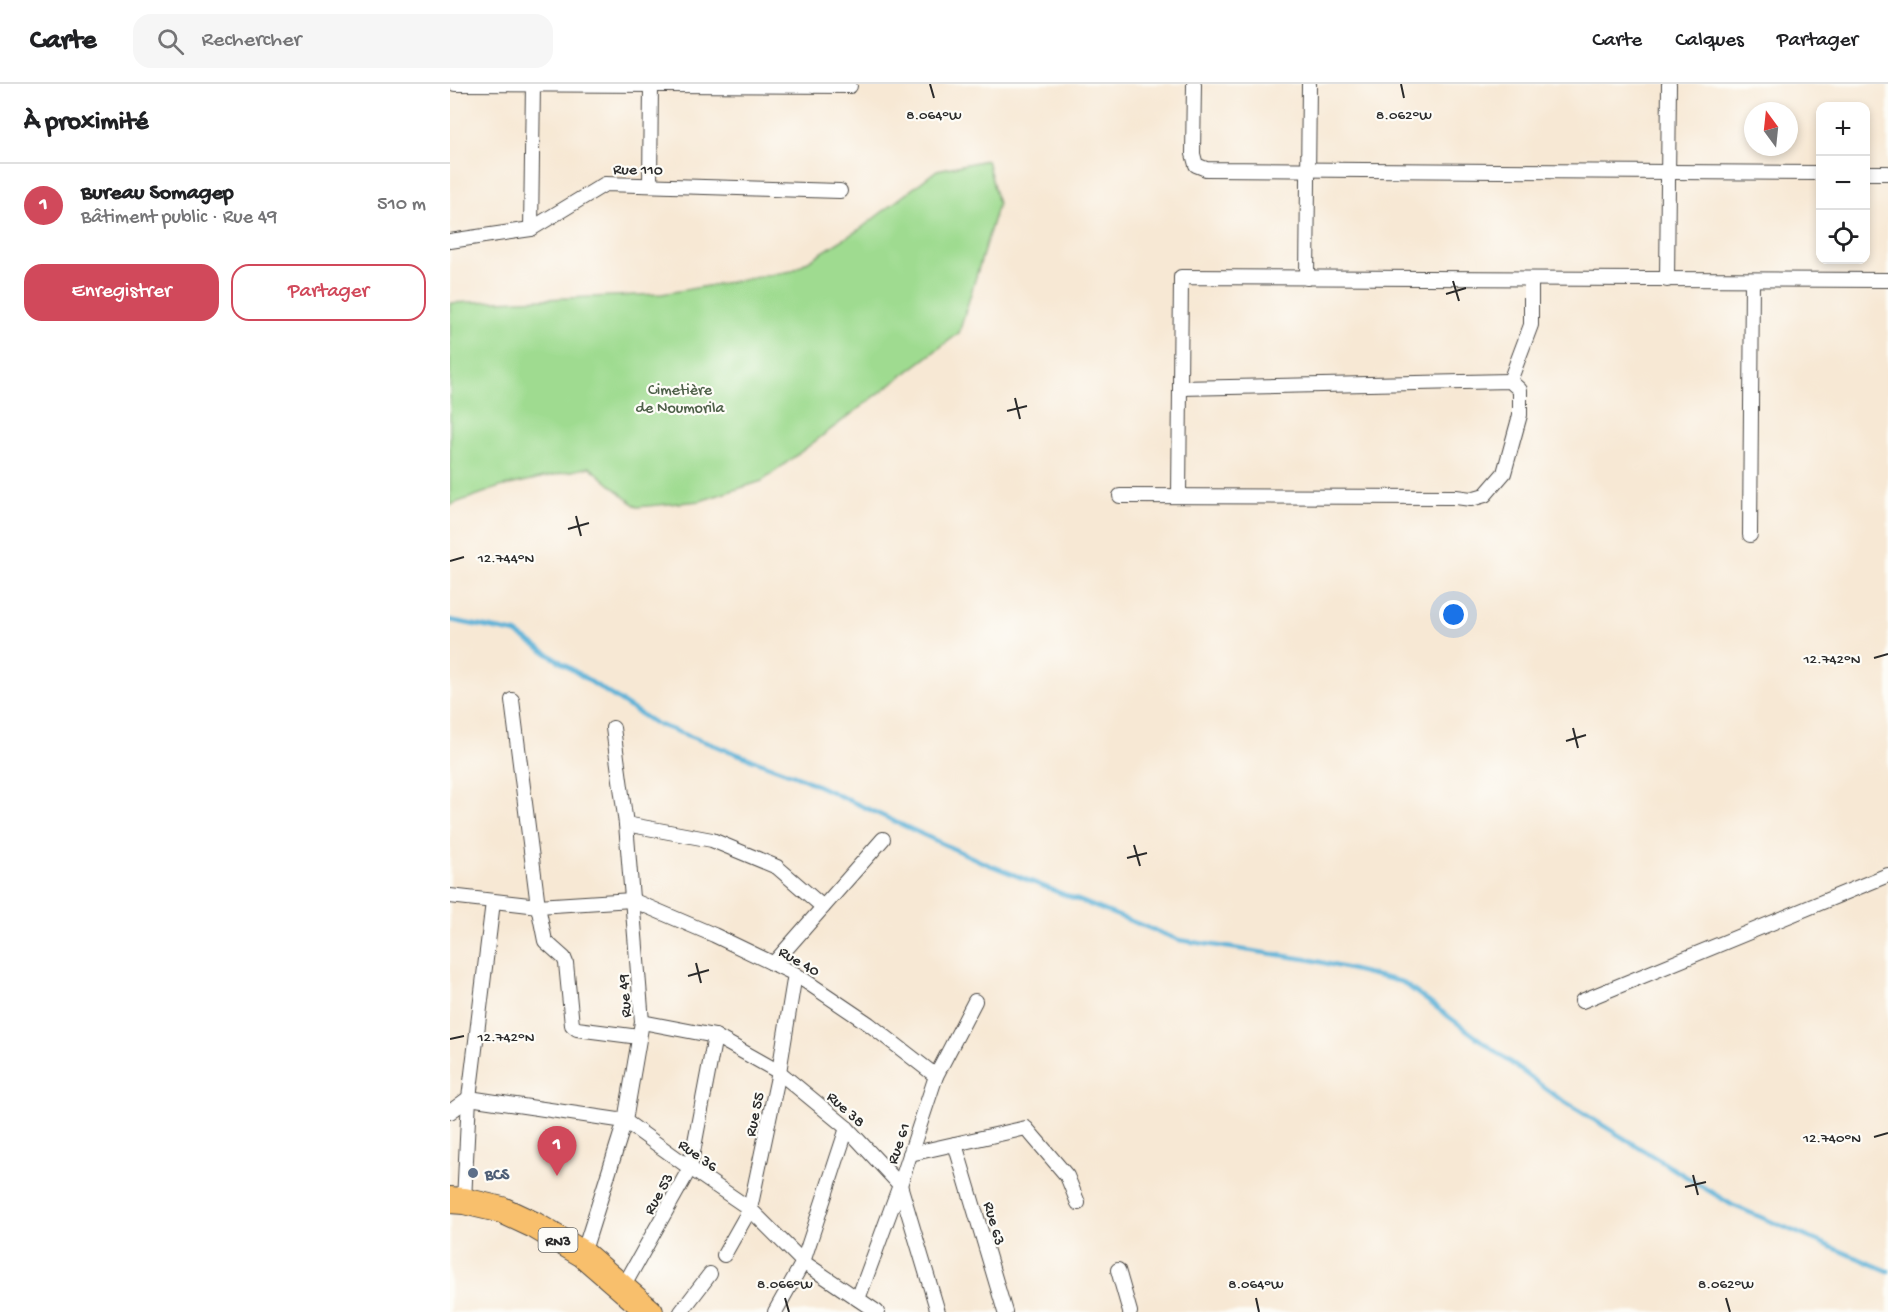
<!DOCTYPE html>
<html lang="fr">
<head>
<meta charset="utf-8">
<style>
  :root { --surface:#fff; --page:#f6f6f6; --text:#202124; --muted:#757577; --line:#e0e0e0; --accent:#d1495b }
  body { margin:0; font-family:"Gochi Hand",sans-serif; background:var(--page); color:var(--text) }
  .controls { position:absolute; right:18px; top:18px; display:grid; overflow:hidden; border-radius:12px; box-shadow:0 3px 9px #0003 }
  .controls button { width:54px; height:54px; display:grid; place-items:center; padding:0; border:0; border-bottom:2px solid var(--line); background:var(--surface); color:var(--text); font:30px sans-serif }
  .compass { position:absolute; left:1294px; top:18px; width:54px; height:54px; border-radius:50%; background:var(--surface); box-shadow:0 3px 9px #0003; rotate:345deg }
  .you { position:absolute; left:1004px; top:531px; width:21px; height:21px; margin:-15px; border:4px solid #fff; border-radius:50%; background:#1a73e8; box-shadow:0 0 0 9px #1a73e833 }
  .badge { display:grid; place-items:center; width:39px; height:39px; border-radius:50%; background:var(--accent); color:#fff; font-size:20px; font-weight:700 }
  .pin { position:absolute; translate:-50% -50px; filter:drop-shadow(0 2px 3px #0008) }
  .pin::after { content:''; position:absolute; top:32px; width:21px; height:18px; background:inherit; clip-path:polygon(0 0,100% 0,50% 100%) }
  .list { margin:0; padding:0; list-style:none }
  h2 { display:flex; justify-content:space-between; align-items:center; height:78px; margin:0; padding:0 24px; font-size:26px }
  h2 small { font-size:20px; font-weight:400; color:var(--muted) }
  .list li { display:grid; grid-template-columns:39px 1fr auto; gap:18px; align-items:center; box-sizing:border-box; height:84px; padding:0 24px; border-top:2px solid var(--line) }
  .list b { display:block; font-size:22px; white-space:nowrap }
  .list p { margin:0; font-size:20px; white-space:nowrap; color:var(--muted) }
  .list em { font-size:20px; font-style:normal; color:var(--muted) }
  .actions { display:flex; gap:12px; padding:18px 24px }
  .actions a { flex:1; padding:14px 0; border:2px solid var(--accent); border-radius:18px; text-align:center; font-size:21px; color:var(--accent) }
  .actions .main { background:var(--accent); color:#fff }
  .icon { flex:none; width:33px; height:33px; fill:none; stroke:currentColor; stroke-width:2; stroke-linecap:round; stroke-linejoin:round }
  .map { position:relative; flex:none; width:1438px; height:1228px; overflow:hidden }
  header { display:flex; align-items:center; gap:36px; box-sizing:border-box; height:84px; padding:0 30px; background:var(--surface); border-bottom:2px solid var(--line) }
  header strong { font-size:28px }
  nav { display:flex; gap:33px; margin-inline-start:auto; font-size:21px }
  .search { width:420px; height:54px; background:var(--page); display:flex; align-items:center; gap:15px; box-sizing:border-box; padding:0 21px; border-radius:18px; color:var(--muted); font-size:22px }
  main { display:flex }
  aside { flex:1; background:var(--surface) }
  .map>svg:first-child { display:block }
  .green { fill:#9fdb90; stroke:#65835e; stroke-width:1.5 }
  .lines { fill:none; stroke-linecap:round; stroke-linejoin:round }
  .stream { stroke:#5ab1d7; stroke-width:4.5 }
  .street-casing { stroke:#4a4744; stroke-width:16 }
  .highway-casing { stroke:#4a4744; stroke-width:28 }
  .street { stroke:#fff; stroke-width:14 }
  .highway { stroke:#f8bf6c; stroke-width:26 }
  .ticks { fill:none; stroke:#2b2b2b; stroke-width:2 }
  .service-dot { fill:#5c6f8a; stroke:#fdfcf7; stroke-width:2 }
  .labels { text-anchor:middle; stroke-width:4.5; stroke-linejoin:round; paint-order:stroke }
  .shield { fill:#fdfcf7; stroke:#6a6a68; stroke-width:1.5 }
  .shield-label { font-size:15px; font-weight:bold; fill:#2b2b2b }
  .street-label { font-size:16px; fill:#2b2b2b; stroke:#fdfcf7 }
  .park-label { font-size:16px; fill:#4e6049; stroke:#fdfcf7 }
  .service-label { font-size:16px; font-weight:bold; fill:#4e5e75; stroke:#fdfcf7; text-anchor:start }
  .ticks-label { font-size:15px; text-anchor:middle; fill:#2b2b2b; stroke:#fdfcf7; stroke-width:4.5; stroke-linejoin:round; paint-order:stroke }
</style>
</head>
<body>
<header>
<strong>Carte</strong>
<div class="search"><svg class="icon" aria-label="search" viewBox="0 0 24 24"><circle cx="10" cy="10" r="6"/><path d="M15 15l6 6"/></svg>Rechercher</div>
<nav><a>Carte</a><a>Calques</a><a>Partager</a></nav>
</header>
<main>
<aside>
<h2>À proximité<small></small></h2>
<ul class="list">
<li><span class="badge">1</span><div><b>Bureau Somagep</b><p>Bâtiment public · Rue 49</p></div><em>510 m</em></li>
</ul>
<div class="actions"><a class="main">Enregistrer</a><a>Partager</a></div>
</aside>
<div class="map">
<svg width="1438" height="1228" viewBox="0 0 1438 1228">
  <rect width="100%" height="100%" fill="#fdfcf7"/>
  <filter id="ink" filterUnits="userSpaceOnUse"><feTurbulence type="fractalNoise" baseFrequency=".0167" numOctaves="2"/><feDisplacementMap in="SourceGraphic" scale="12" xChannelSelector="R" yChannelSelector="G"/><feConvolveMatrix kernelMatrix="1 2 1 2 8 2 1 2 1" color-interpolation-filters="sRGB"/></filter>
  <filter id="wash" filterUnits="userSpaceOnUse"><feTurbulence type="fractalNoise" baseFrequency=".008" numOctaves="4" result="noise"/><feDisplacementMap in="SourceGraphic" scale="24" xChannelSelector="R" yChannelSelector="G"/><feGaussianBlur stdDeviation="1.35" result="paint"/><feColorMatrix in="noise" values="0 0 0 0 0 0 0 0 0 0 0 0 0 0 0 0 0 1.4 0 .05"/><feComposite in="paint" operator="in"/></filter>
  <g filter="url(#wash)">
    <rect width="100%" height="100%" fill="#f7e8d4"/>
    <polygon class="green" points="537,76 548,120 509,249 312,397 250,417 187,423 140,383 50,403 0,421 0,219 212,210 342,187 410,145 487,86"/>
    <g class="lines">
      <polyline class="stream" points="0,536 66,549 204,639 347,692 532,778 729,856 862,876 952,898 1107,1013 1282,1121 1438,1187"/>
    </g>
  </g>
  <g filter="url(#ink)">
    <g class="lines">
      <g class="street-casing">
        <g id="street">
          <polyline points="5,0 400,2"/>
          <polyline points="744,0 743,70 746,81 756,85 1370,89"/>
          <polyline points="1416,89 1438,89"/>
          <polyline points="200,100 201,0"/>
          <polyline points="81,145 83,0"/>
          <polyline points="0,157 81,145 155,100 390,107"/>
          <polyline points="857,194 859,0"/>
          <polyline points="1217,196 1219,0"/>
          <polyline points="1060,297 1081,241 1081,195"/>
          <polyline points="670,412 1006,413 1021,415 1035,411 1054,389 1070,331 1070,306 1060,297 730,304"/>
          <polyline points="729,412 731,193 1438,196"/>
          <polyline points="1300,451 1302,196"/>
          <polyline points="62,616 88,822 95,857 114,874 116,879 122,941 127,945 189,953"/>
          <polyline points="176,740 262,756 327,783 373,823"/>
          <polyline points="0,812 88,822 182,816 264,851 345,890 419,940 486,992"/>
          <polyline points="323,880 433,755"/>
          <polyline points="1132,917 1438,791"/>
          <polyline points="192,938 265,952 329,988 397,1044 450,1101 488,1228"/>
          <polyline points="19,1014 175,1037 240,1084 300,1125 353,1178 427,1228"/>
          <polyline points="0,1028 19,1014"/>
          <polyline points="505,1060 555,1228"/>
          <polyline points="460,1070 576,1044 617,1092 628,1119"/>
          <polyline points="14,1117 19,1014 43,818"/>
          <polyline points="133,1170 175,1037 192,938 176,740 163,644"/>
          <polyline points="274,1171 300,1125 329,988 345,890"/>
          <polyline points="668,1186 680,1228"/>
          <polyline points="172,1205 240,1084 265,952"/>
          <polyline points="408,1215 450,1101 486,992 525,917"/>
          <polyline points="231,1228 260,1190"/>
          <polyline points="325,1228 353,1178 397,1044"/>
        </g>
      </g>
      <g class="highway-casing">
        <polyline id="highway" points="0,1116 14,1117 52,1126 84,1141 133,1170 200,1228"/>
      </g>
      <use href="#street" class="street"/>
      <use href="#highway" class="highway"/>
    </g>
  </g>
  <path class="ticks" d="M480,0L484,14M951,0L954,14M1003,197L1009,217M996,210L1016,204M565,314L570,335M557,327L577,322M126,432L131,452M118,445L139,439M0,477L14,473M1424,574L1438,570M1123,644L1128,664M1116,657L1136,651M684,761L690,782M677,774L697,769M246,879L251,899M238,892L259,886M0,955L14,952M1424,1053L1438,1049M1243,1091L1248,1111M1235,1103L1256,1098M335,1214L339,1228M806,1214L809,1228M1276,1214L1280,1228"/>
  <circle class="service-dot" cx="23" cy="1089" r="6"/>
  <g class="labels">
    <rect class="shield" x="88.5" y="1144" width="39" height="24" rx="4.5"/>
    <g class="shield-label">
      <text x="108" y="1161">RN3</text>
    </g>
    <g class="street-label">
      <text transform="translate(188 84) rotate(1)" y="6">Rue 110</text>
      <text transform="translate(350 876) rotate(30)" y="6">Rue 40</text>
      <text transform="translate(173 912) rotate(-94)" y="6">Rue 49</text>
      <text transform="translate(397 1024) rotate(42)" y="6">Rue 38</text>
      <text transform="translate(303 1030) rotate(-78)" y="6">Rue 55</text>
      <text transform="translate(447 1059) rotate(-71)" y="6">Rue 61</text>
      <text transform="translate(249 1070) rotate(35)" y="6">Rue 36</text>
      <text transform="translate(207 1109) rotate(-61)" y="6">Rue 53</text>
      <text transform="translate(546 1139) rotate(74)" y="6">Rue 63</text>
    </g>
    <g class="park-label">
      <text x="230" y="310">Cimetière<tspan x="230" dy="18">de Noumorila</tspan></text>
    </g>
    <g class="service-label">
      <text x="35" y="1095">BCS</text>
    </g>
  </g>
  <g class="ticks-label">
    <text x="484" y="35">8.064°W</text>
    <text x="954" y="35">8.062°W</text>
    <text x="56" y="478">12.744°N</text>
    <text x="1382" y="579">12.742°N</text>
    <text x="56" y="957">12.742°N</text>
    <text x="1382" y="1058">12.740°N</text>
    <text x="335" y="1204">8.066°W</text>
    <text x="806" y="1204">8.064°W</text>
    <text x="1276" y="1204">8.062°W</text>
  </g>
</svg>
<div class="controls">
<button>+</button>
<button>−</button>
<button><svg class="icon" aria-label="locate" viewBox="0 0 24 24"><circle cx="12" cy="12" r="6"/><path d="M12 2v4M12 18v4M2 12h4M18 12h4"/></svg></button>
</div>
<svg class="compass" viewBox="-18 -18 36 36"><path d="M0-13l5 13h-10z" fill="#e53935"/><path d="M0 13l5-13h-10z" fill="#757577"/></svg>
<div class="you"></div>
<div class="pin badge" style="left:107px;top:1092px">1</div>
</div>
</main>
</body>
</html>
